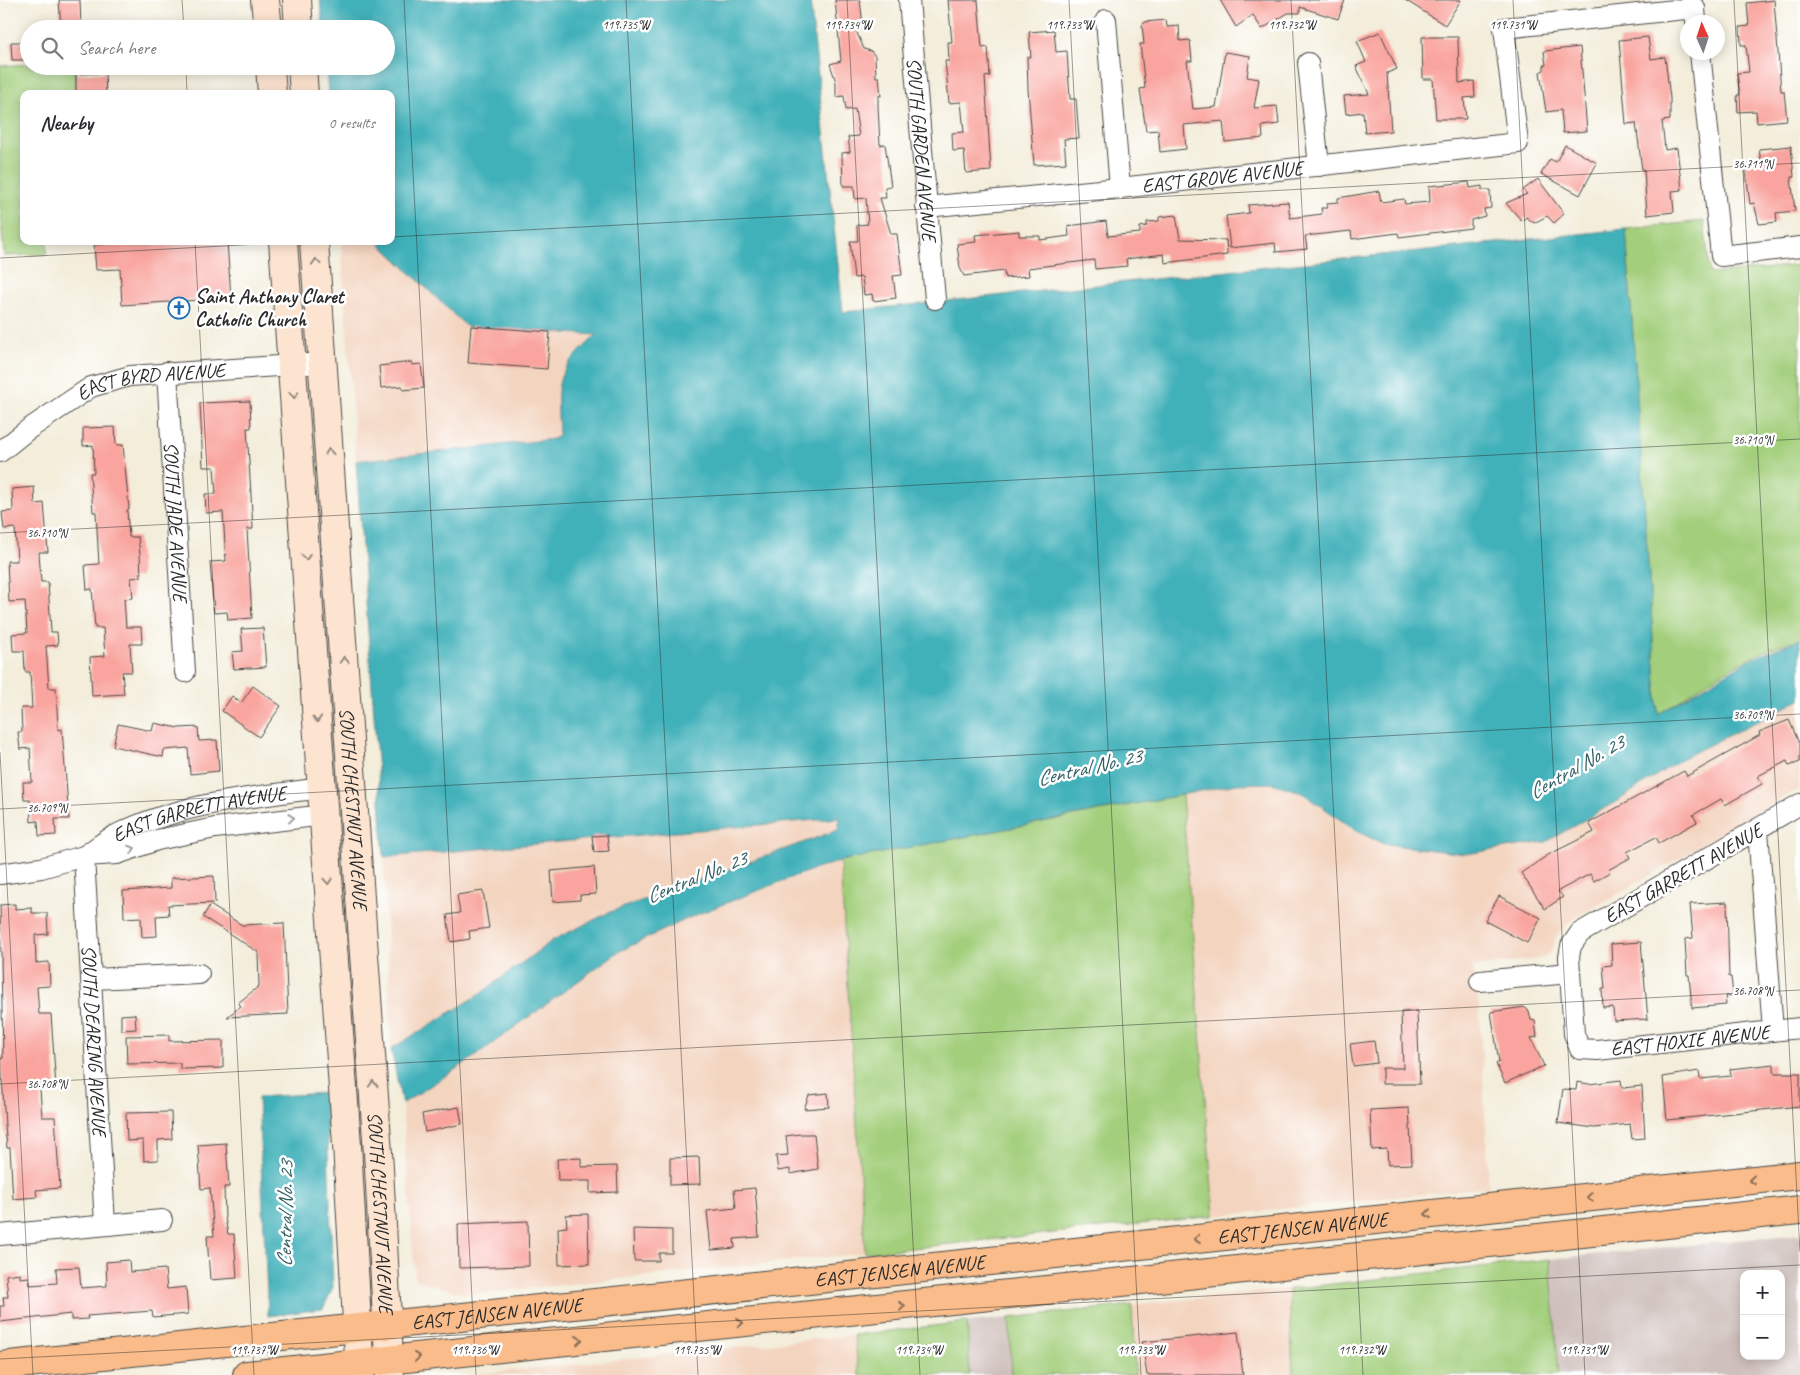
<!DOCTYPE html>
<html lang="en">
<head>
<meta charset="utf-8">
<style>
  :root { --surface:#fff; --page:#f7f7f7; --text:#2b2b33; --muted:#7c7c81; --line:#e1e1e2 }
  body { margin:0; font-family:Caveat,sans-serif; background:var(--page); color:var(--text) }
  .controls { position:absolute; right:15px; bottom:15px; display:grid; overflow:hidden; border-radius:10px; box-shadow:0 2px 12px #0003 }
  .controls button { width:45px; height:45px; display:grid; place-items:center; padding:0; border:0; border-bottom:1px solid var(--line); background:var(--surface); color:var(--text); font:25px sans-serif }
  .compass { position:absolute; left:1680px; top:15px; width:45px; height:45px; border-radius:50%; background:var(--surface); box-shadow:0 2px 12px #0003; rotate:357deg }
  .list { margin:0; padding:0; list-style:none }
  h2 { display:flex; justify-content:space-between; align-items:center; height:65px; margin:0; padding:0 20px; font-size:21px }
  h2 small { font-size:16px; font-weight:400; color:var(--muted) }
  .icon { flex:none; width:28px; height:28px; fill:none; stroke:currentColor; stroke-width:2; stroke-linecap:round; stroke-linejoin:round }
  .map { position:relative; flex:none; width:1800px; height:1375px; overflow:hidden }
  .search { position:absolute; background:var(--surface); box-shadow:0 2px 12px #0003; left:20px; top:20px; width:375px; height:55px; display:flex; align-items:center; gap:12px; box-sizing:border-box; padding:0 18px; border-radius:28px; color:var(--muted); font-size:19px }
  .panel { position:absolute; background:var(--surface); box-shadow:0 2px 12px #0003; left:20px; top:90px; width:375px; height:155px; border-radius:10px }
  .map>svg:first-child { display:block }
  .built { fill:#f3d4bf }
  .industrial { fill:#cfc0bb; fill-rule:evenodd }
  .green { fill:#a3cf7c; stroke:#677d54 }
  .water { fill:#40b0b9; stroke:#366e72 }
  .building { fill:#f9a49e }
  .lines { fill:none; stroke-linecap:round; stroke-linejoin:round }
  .minor-casing { stroke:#494845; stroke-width:22 }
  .secondary-casing { stroke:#494845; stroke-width:30 }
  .primary-casing { stroke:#494845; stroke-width:30 }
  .minor { stroke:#fff; stroke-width:20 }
  .secondary { stroke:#fde4d0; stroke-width:28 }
  .primary { stroke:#f9bc8a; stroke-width:28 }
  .oneway { stroke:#94887e }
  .oneway2 { stroke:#a0a0a0 }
  .oneway3 { stroke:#886c56 }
  .ticks { fill:none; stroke:#2b2b2b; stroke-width:1; stroke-opacity:0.45 }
  .labels { text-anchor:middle; stroke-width:5; stroke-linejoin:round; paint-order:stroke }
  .street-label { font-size:20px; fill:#2b2b2b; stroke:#fff }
  .poi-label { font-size:20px; font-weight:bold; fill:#2b2b2b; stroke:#fff; text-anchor:start }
  .water-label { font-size:21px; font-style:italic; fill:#336064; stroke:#fff }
  .ticks-label { font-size:12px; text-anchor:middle; fill:#2b2b2b; stroke:#fff; stroke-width:5; stroke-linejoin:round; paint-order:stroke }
</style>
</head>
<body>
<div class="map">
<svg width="1800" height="1375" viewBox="0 0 1800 1375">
  <rect width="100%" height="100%" fill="#fff"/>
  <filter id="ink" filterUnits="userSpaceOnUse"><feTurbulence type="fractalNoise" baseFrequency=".02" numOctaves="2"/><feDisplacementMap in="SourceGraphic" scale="10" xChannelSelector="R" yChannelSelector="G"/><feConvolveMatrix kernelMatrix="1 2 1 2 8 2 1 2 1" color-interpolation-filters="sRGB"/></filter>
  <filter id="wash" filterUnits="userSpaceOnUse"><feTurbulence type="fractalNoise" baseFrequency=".0096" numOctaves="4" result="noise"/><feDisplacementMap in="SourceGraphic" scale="20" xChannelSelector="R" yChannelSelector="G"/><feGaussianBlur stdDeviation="1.12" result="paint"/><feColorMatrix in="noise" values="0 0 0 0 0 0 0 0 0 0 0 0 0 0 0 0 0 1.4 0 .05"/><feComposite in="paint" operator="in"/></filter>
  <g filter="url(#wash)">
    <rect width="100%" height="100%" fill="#f3edda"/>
    <g class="built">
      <polygon points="341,241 377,241 467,327 598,334 571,358 557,398 559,434 554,439 356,461"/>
      <polygon points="1800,700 1800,788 1571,921 1564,927 1556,937 1552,950 1544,958 1473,967 1479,1003 1489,1187 1214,1216 1182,795 1237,784 1272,783 1301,792 1358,832 1384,844 1465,854 1546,842 1619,800 1683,758"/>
      <polygon points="840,817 839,830 610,912 553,940 477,996 391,1049 384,857"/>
      <polygon points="840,861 865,1253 467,1295 415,1279 402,1104 470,1060 618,952 691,917"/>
      <polygon points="1289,1289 1293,1375 1135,1375 1132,1305"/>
      <polygon points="854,1335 859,1375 471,1375"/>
    </g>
    <g class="industrial">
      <path d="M1800,1234V1375H1559L1550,1259ZM1744,1274H1781V1356H1744Z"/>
      <polygon points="1009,1318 1012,1375 970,1375 967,1322"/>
    </g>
    <g class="green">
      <polygon points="29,64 29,66 74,66 76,94 24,94 24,241 47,241 47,254 4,256 0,204 0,66"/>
      <path d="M1704,221L1710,274L1800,265V639C1749,652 1701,686 1658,715L1626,229Z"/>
      <polygon points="1182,795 1214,1216 865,1253 840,861"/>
      <polygon points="1550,1259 1559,1375 1293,1375 1289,1289"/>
      <polygon points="1132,1305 1135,1375 1012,1375 1009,1318"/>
      <polygon points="967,1322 970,1375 859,1375 854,1335"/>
    </g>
    <g class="water">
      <path d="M320,0H810L843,312L1626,229L1658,714L1749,660L1800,639V700L1683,758L1619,800L1546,842L1465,854L1384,844L1358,832L1301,792L1272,783L1237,784L840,861L798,875L691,917L618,952L470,1060L402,1104L391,1049L477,996L553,940L610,912L838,830L840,818L384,857L356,461L554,439L559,434C556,377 554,374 597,335L467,327L377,241H391V94H328L326,66H386V29H323Z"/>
      <polygon points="326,1093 333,1287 323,1309 268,1316 258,1097"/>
    </g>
    <g id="blocks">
      <g class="building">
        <polygon points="59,0 80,0 81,29 61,29"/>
        <polygon points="835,0 860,0 863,25 854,26 864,49 871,51 875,56 876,77 879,77 881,96 878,96 878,106 880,145 885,144 891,186 885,187 886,198 880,198 891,234 897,234 902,275 893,276 896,298 873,301 872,294 864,295 862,277 854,278 850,241 858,241 857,225 868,224 866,198 855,199 854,186 843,186 842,153 850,152 848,137 859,136 855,109 846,110 844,96 836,97 836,82 830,64 841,61"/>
        <polygon points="948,0 978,0 982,48 988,47 990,76 985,77 991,171 966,173 964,150 953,151 952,133 964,132 961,102 949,103 947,80 945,61 949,61 948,42 952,42"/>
        <polygon points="1220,0 1345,0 1338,19 1300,7 1300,13 1288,13 1262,29 1253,15 1236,27"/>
        <polygon points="1405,0 1461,0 1445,25"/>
        <polygon points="1774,0 1781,91 1784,91 1787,120 1757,123 1756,111 1738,112 1737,95 1740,95 1737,73 1749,72 1746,45 1741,45 1740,27 1749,26 1747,3"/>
        <polygon points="1166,20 1167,27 1179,26 1180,41 1190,40 1192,61 1187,61 1193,109 1216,107 1225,52 1250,56 1247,77 1259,79 1254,108 1277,106 1279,124 1262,126 1263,138 1225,142 1223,121 1184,125 1186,149 1160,152 1158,130 1146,131 1140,89 1145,88 1140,44 1144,44 1142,25 1145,22"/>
        <polygon points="1054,30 1056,52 1067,51 1070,99 1076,99 1079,138 1064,139 1066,163 1034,165 1028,89 1027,57 1031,57 1029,32"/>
        <polygon points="1380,32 1397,69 1387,73 1391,131 1365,133 1363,112 1346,114 1344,96 1369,94 1356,66 1366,62 1357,41"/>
        <polygon points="1422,37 1458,37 1459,83 1474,81 1475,97 1464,98 1466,119 1436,119 1433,79 1423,79"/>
        <polygon points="1648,37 1651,59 1665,57 1670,98 1670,120 1662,121 1665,150 1677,148 1682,190 1672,191 1674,212 1647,215 1644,170 1642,170 1636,123 1626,124 1619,40"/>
        <polygon points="11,42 29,42 29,60 12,60"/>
        <polygon points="1580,47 1587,131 1563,133 1561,110 1546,112 1540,72 1544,70 1544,65 1546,65 1544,51"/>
        <polygon points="105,73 106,94 76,94 76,74"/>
        <polygon points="1565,145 1597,163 1580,195 1541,174 1550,159 1556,162"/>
        <polygon points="1791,146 1794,177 1791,177 1795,211 1776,213 1777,222 1759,224 1754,203 1750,204 1745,164 1761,162 1759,149"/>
        <polygon points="1538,179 1564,214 1554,223 1547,216 1534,223 1526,217 1522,221 1506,203 1527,194 1523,190"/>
        <polygon points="1469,182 1470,188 1482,186 1482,190 1490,190 1491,208 1484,209 1485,216 1471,220 1471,228 1399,237 1398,233 1352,239 1351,231 1305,236 1307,249 1276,252 1275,243 1230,248 1226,216 1249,213 1248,205 1288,202 1290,218 1322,214 1321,208 1328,208 1327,203 1338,202 1338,198 1379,191 1381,202 1404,199 1405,204 1430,202 1429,186"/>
        <polygon points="1176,215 1180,239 1226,240 1227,255 1165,263 1164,254 1126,259 1127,266 1095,269 1094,260 1028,268 1029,276 1005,278 1004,271 964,276 960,268 957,244 976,242 975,235 1019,231 1019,236 1040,236 1040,240 1069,236 1068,226 1106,221 1108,236 1140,233 1140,227 1147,226 1147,222 1159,221 1159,217"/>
        <polygon points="114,241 227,241 231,298 122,305 120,269 96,270 94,245 114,243"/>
        <polygon points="471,326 550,332 547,369 468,363"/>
        <polygon points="412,362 412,365 421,364 424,388 403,390 402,386 381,388 379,366"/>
        <polygon points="250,401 251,428 247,428 253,529 247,529 252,618 228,620 227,612 214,613 210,562 226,561 223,512 206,513 205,494 216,494 214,467 203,467 200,403"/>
        <polygon points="115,427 116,445 123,445 129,509 127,510 129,537 138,537 140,554 141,577 131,578 133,598 124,599 126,627 141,627 142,644 130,644 132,672 122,672 124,694 92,696 90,657 105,656 103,628 95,628 92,589 87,590 85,565 99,564 96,512 93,512 90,473 94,473 93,445 83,446 83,428"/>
        <polygon points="34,487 35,504 44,503 48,552 39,552 41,582 48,582 51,632 57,632 58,645 46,646 49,688 56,688 58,730 62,729 69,819 55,819 56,835 39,836 38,821 31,822 30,800 24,800 23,782 32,782 30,748 20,749 18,732 22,732 21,708 32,708 30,672 25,672 24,651 13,651 12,634 27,633 25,601 9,602 7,561 17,561 15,528 4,529 2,512 13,511 12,489"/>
        <polygon points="263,628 266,667 234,669 232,652 243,651 241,629"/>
        <polygon points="253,686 281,706 259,737 222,711 232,696 241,703"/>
        <polygon points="1789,720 1800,745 1800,762 1789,766 1787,761 1758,776 1762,784 1725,805 1721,799 1693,815 1697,822 1659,843 1656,837 1627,852 1630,858 1608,870 1610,872 1594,881 1590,874 1558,891 1563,897 1545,909 1521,873 1548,855 1594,832 1589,823 1684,771 1687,776 1760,735 1759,732"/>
        <polygon points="154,723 179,728 198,727 199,741 217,740 219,771 190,774 188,748 164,750 163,757 113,746 118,724 152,731"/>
        <polygon points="607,835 609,851 594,852 592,836"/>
        <polygon points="594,867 596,894 580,895 580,900 553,902 551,871"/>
        <polygon points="214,876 215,903 168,905 169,915 156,916 157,936 142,937 141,917 124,918 123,891 171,888 171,878"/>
        <polygon points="483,891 489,928 469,931 470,939 451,942 447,915 460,913 457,895"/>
        <polygon points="1499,896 1541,918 1527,943 1485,921"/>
        <polygon points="1727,902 1729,977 1731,977 1733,995 1725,996 1726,1005 1692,1008 1689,975 1687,975 1685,939 1693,938 1690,904"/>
        <polygon points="15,904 15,909 32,908 32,913 47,913 48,934 35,935 36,963 49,962 50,986 37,987 39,1014 51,1014 56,1088 40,1089 42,1117 55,1117 60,1188 36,1190 37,1197 13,1199 10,1148 7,1148 5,1126 1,1058 3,1058 0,905"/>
        <polygon points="210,905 242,925 284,923 288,1014 227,1017 241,1006 238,1003 259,986 258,952 203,917"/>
        <polygon points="1641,942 1648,1019 1614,1021 1613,1007 1603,1008 1602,989 1605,989 1603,966 1612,965 1611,944"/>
        <polygon points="1524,1007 1529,1011 1531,1020 1535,1021 1537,1037 1531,1038 1544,1066 1505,1083 1496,1064 1499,1062 1491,1012"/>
        <polygon points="1417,1011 1420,1084 1382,1084 1382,1068 1403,1068 1401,1012"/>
        <polygon points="135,1014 136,1029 121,1030 121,1015"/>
        <polygon points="169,1035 169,1041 223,1040 223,1068 180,1069 180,1063 127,1064 126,1036"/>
        <polygon points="1374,1041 1377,1063 1353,1066 1350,1044"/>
        <polygon points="1774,1064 1774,1073 1800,1073 1800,1106 1667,1120 1663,1077 1699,1071 1700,1079 1731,1076 1730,1069"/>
        <polygon points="1621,1080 1622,1088 1642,1086 1645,1138 1632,1139 1630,1124 1594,1128 1558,1123 1563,1089 1576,1090 1577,1082 1589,1084"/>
        <polygon points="828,1093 829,1107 804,1109 809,1095"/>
        <polygon points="459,1107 462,1124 425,1132 422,1114"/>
        <polygon points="1409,1108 1412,1164 1388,1165 1387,1149 1372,1150 1370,1110"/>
        <polygon points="171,1112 172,1139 158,1140 158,1160 144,1161 143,1140 127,1141 126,1113"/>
        <polygon points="800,1134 814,1134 818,1169 790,1174 790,1169 778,1171 776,1156 788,1155 786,1136"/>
        <polygon points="226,1143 229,1187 224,1187 225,1218 228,1234 234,1234 237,1278 210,1280 207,1236 214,1236 210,1188 201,1189 198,1145"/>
        <polygon points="699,1157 700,1184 670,1185 670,1158"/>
        <polygon points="581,1158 581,1167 617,1166 618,1192 590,1193 590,1181 558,1181 557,1159"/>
        <polygon points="755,1188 759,1237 734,1239 735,1248 711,1250 707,1211 736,1208 734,1190"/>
        <polygon points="588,1214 589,1264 559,1265 558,1228 567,1227 566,1215"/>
        <polygon points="528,1221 529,1266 459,1268 458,1224"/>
        <polygon points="633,1229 672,1230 672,1253 659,1253 659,1261 634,1261"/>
        <polygon points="129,1260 130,1272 165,1269 167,1289 186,1287 188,1314 153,1317 152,1311 87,1316 88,1319 71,1320 71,1314 0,1322 0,1306 4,1306 3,1297 8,1297 6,1275 20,1273 20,1278 29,1277 30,1285 57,1283 56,1268 79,1267 81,1288 107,1286 106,1262"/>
        <polygon points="1238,1332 1243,1375 1147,1375 1142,1342"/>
      </g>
    </g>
  </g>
  <g filter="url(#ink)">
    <use href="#blocks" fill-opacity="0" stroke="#494845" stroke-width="1"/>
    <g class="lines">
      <g class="minor-casing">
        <g id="minor">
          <path id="s1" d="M909,0L935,299"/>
          <polyline points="1106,20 1120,188"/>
          <polyline points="1700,52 1721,256 1800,247"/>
          <polyline points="1308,63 1319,166"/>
          <path id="s2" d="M926,207L1120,188L1518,143L1504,28L1695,8L1696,22"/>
          <path id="s3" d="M167,372L185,672"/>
          <path id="s4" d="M0,452L26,431L91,387L130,376L323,363"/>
          <path id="s5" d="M1800,804L1580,933L1571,946L1569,957L1574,1034L1580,1049L1597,1050L1800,1028"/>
          <polyline points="1758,830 1773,1031"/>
          <path id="s6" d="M84,856L105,1224"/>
          <path id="s7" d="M84,856C95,849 105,840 116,835C180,803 252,797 322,788"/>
          <polyline points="0,874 41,868 84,856 117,854 157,840 215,828 324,815"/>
          <polyline points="93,979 199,974"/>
          <polyline points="1480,981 1570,973"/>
          <polyline points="0,1235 162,1220"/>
        </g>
      </g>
      <g class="secondary-casing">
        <g id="secondary">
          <polyline points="265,0 268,29"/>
          <polyline points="297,0 299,29"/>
          <polyline points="270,66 272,94"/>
          <polyline points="302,66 304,94"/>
          <polyline points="283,241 347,1145 360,1375"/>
          <path id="s8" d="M314,241L379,1168L390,1375"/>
        </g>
      </g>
      <g class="primary-casing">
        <g id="primary">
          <path id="s9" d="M0,1366L1800,1175"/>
          <polyline points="247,1375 1800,1210"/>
        </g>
      </g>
      <use href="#minor" class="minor"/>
      <use href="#secondary" class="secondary"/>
      <use href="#primary" class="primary"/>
    </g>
    <defs><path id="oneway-chevron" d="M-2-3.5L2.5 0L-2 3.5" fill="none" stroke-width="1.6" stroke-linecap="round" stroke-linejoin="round" transform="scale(1.25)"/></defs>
    <g class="oneway">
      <use href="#oneway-chevron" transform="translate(316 262) rotate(-94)"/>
      <use href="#oneway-chevron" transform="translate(294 395) rotate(86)"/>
      <use href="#oneway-chevron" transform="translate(329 452) rotate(-94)"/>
      <use href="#oneway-chevron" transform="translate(306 557) rotate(86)"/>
      <use href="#oneway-chevron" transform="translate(344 660) rotate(-94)"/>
      <use href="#oneway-chevron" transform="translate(317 719) rotate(86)"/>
      <use href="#oneway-chevron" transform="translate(328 881) rotate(86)"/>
      <use href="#oneway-chevron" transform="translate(373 1084) rotate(-94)"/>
    </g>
    <g class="oneway2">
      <use href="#oneway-chevron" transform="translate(291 818) rotate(-6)"/>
      <use href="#oneway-chevron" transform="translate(132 849) rotate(-20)"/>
    </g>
    <g class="oneway3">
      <use href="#oneway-chevron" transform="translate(1752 1180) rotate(174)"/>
      <use href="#oneway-chevron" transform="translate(1590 1197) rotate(174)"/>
      <use href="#oneway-chevron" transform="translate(1428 1214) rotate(174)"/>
      <use href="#oneway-chevron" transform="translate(1197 1239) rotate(174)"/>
      <use href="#oneway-chevron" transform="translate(902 1306) rotate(-6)"/>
      <use href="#oneway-chevron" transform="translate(740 1323) rotate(-6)"/>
      <use href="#oneway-chevron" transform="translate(579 1340) rotate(-6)"/>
      <use href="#oneway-chevron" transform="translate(417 1357) rotate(-6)"/>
    </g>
  </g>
  <path class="ticks" d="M182,0L184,29M404,0L476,1375M626,0L698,1375M847,0L920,1375M1069,0L1141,1375M1291,0L1363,1375M1513,0L1585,1375M1734,0L1800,1252M186,66L187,94M391,237L1800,163M195,241L254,1375M0,258L316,241M0,533L1800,439M0,752L33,1375M0,809L1800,714M0,1084L1800,990M0,1359L1800,1265"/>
  <defs>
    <g id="church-ring" transform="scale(1.125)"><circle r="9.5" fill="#fff" stroke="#1f6fb2" stroke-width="1.5"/><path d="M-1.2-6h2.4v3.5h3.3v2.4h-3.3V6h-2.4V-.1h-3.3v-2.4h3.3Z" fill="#1f6fb2"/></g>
  </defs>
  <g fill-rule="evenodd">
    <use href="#church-ring" x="179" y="308"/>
  </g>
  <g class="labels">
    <g class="street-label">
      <text dy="7" stroke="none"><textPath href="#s1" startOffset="150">SOUTH GARDEN AVENUE</textPath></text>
      <text dy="7" stroke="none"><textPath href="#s2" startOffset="298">EAST GROVE AVENUE</textPath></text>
      <text dy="7" stroke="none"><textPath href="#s4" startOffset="172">EAST BYRD AVENUE</textPath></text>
      <text dy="7" stroke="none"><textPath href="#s3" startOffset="150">SOUTH JADE AVENUE</textPath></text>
      <text dy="7" stroke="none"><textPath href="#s8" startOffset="569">SOUTH CHESTNUT AVENUE</textPath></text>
      <text dy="7" stroke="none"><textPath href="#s7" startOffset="125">EAST GARRETT AVENUE</textPath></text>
      <text transform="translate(1683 873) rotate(-30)" y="7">EAST GARRETT AVENUE</text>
      <text dy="7" stroke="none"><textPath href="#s6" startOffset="185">SOUTH DEARING AVENUE</textPath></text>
      <text dy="7" stroke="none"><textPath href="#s5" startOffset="486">EAST HOXIE AVENUE</textPath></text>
      <text dy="7" stroke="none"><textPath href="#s8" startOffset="974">SOUTH CHESTNUT AVENUE</textPath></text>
      <text dy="7" stroke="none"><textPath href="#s9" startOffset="1310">EAST JENSEN AVENUE</textPath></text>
      <text dy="7" stroke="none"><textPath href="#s9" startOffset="905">EAST JENSEN AVENUE</textPath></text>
      <text dy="7" stroke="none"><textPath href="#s9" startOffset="500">EAST JENSEN AVENUE</textPath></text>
    </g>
    <g class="poi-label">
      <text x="195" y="303">Saint Anthony Claret<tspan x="195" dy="23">Catholic Church</tspan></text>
    </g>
    <g class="water-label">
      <text transform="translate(1089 767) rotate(-13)" y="7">Central No. 23</text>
      <text transform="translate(1576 767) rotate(-30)" y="7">Central No. 23</text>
      <text transform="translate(696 877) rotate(-22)" y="7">Central No. 23</text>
      <text transform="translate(285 1214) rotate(-89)" y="7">Central No. 23</text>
    </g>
  </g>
  <g class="ticks-label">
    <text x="626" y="29">119.735°W</text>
    <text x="848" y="29">119.734°W</text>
    <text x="1070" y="29">119.733°W</text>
    <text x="1292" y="29">119.732°W</text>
    <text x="1513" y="29">119.731°W</text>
    <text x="1753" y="168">36.711°N</text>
    <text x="1753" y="444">36.710°N</text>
    <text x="47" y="537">36.710°N</text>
    <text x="1753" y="719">36.709°N</text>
    <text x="47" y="812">36.709°N</text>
    <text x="1753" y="995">36.708°N</text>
    <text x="47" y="1088">36.708°N</text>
    <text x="254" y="1354">119.737°W</text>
    <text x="475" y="1354">119.736°W</text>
    <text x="697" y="1354">119.735°W</text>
    <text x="919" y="1354">119.734°W</text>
    <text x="1141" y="1354">119.733°W</text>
    <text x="1362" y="1354">119.732°W</text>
    <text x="1584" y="1354">119.731°W</text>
  </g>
</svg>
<div class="controls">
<button>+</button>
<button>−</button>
</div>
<svg class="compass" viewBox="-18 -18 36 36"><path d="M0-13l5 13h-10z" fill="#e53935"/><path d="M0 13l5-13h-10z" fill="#7c7c81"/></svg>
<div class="search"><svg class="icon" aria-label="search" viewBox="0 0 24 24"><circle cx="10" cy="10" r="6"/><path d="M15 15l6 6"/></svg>Search here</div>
<section class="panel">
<h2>Nearby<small>0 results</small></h2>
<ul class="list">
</ul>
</section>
</div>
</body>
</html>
